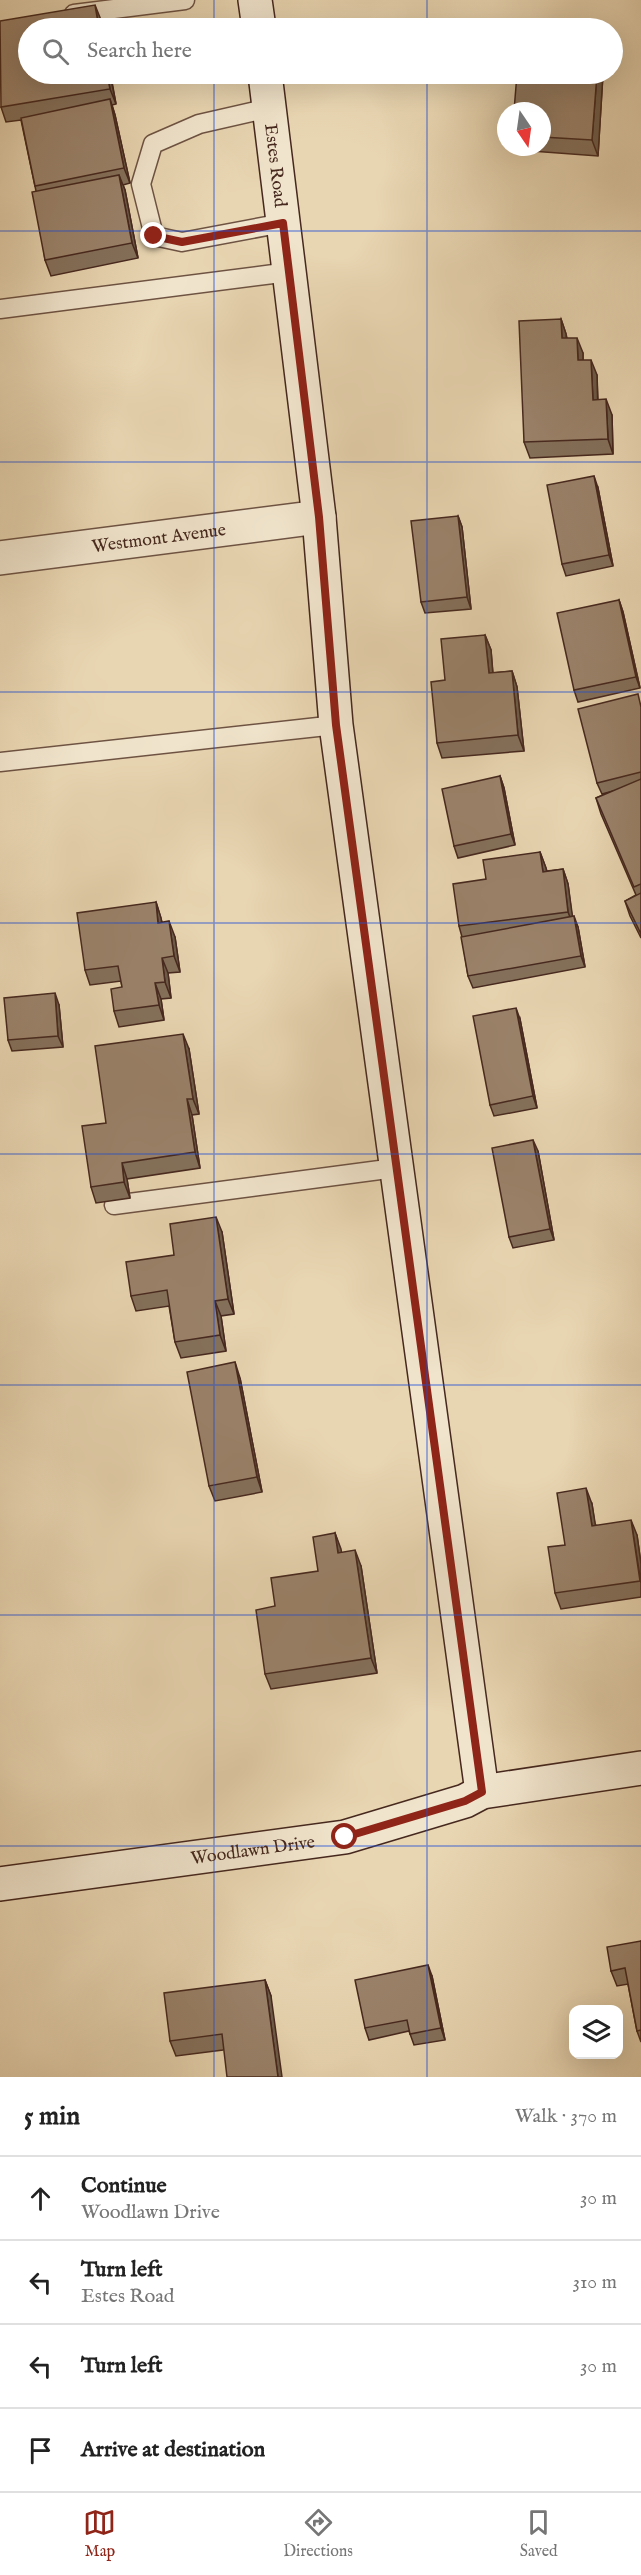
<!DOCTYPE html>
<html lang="en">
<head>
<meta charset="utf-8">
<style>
  :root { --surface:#fff; --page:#f6f6f6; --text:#222; --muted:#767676; --line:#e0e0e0; --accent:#8f2418 }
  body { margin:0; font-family:"IM FELL English",serif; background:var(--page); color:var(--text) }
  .controls { position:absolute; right:18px; bottom:18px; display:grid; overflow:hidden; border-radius:12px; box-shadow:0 6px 24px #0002 }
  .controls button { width:54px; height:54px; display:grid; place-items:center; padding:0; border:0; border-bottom:2px solid var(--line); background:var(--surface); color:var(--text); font:30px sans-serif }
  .compass { position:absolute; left:497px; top:102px; width:54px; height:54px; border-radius:50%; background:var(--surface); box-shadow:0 6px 24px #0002; rotate:167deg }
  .stop { position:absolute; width:18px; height:18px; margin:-14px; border:4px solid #8f2418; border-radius:50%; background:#fff }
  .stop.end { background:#8f2418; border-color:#fff; box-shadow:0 2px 6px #0008 }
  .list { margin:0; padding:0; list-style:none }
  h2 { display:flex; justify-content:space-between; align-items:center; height:78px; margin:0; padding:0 24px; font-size:26px }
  h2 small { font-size:20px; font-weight:400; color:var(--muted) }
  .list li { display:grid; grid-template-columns:39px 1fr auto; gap:18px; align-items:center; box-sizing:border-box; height:84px; padding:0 24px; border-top:2px solid var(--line) }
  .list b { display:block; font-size:22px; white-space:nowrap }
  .list p { margin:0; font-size:20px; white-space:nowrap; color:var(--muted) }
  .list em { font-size:20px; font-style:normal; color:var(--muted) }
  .icon { flex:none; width:33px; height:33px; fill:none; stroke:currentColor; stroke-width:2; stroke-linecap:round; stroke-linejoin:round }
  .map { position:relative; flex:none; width:641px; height:2077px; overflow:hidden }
  .search { position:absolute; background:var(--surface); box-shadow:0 6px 24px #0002; left:18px; right:18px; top:18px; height:66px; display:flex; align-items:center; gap:15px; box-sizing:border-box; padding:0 21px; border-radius:33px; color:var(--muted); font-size:22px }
  .sheet { height:414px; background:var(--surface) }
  nav { display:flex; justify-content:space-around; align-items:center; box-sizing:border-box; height:84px; border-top:2px solid var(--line); background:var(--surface); font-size:16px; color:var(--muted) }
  nav a { display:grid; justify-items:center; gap:3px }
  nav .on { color:var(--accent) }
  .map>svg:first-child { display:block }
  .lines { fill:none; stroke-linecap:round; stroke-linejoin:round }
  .lane-casing { stroke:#6e5343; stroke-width:21 }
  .street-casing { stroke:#6e5343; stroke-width:36 }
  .secondary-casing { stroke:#46281e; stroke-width:36 }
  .lane { stroke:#f0e4cc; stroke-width:18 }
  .street { stroke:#f0e4cc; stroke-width:33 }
  .secondary { stroke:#f0e4cc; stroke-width:33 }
  .wall { fill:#84705b; stroke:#46281e; stroke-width:1.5 }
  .shaded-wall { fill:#6c5b4a; stroke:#46281e; stroke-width:1.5 }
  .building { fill:#9a826a; stroke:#46281e; stroke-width:1.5 }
  .route { stroke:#8f2418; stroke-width:8 }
  .grid { fill:none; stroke:#1d4ed8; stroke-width:1.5; stroke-opacity:0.55 }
  .labels { text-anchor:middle; stroke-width:4.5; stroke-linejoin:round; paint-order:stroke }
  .street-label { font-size:18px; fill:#46281e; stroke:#f0e4cc }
</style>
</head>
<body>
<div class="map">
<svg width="641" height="2077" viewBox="0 0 641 2077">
  <rect width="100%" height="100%" fill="#e8d5b1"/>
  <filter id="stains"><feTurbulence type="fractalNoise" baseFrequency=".00333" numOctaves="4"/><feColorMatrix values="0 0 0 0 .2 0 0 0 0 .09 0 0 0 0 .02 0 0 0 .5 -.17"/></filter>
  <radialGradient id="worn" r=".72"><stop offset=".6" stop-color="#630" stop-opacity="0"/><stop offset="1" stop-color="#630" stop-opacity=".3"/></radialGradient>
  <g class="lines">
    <g class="lane-casing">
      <g id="lane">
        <polyline points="74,14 185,0"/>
        <polyline points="269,108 199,124 153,144 141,184 154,236 182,242 283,223"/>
        <polyline points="0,309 289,272"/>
        <polyline points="0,762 336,725"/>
        <polyline points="114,1205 395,1168"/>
      </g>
    </g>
    <g class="street-casing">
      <g id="street">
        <path id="s1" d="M0,558L319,517"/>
      </g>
    </g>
    <g class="secondary-casing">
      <g id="secondary">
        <polyline points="255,0 259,28"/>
        <path id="s2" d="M265,74L319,517L336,725L482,1792"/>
        <path id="s3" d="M0,1884L345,1837L465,1801L482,1792L641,1768"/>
      </g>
    </g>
    <use href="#lane" class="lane"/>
    <use href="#street" class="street"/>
    <use href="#secondary" class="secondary"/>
  </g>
  <g class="wall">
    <polygon points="101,20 116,104 112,105 115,115 130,183 123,185 125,190 138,258 51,276 45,260 36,191 21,120 6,122 1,107"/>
    <polygon points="517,74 603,74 598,156 518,150 517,147 542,147 542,111"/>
    <polygon points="561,319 566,334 567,338 583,353 583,360 597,375 598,400 612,415 613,454 530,458 524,442"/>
    <polygon points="598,488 613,566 566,576 562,564"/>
    <polygon points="458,516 462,527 471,609 425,613 421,602"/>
    <polygon points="619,600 623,612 640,688 578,702 574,690"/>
    <polygon points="485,635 491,650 493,673 512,671 517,687 524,751 442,758 437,743 445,680"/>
    <polygon points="641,703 641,938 630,916 625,901 636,895 601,814 596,798 613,791 602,794 597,783"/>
    <polygon points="500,776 504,788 515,845 458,858 454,846"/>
    <polygon points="540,852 547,871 563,869 568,884 572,916 578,927 585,967 473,988 468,976 462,937 459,926 486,879"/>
    <polygon points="156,902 162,922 175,937 180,972 168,973 171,998 161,999 164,1020 119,1027 114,1011 122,987 121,981 90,985 85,970"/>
    <polygon points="59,1005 63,1047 12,1051 8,1040"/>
    <polygon points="520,1019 537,1108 494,1116 490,1105"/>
    <polygon points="189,1049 199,1114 192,1115 200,1168 127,1179 130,1198 96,1203 91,1187 106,1123"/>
    <polygon points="538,1151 554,1240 513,1248 509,1237"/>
    <polygon points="222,1232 234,1314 221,1316 226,1351 181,1358 175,1342 169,1306 136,1311 131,1296 174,1255"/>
    <polygon points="240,1378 262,1492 215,1501 209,1486"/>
    <polygon points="592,1504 595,1525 637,1535 641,1564 641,1597 561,1609 555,1593 565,1545"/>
    <polygon points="335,1533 341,1552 361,1566 377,1673 271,1689 265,1674 275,1606 318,1571"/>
    <polygon points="641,1941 641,2042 637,2031 628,1984 617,1986 611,1971"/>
    <polygon points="432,1976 445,2040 414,2045 409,2031 369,2040 365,2028"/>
    <polygon points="265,1980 271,1996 223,2050 176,2056 170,2041"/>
  </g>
  <g class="shaded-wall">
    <polygon points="95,5 101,20 102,28 99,28"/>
    <polygon points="107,74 110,74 116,104 110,89"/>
    <polygon points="597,74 603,74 598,156 592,140"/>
    <polygon points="110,99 115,115 130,183 124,168"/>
    <polygon points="119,175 125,190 138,258 132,243"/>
    <polygon points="561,319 566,334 567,354 562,338"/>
    <polygon points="577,338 583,353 583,375 578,360"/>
    <polygon points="591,360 597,375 598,416 593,400"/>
    <polygon points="606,399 612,415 613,454 608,439"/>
    <polygon points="594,476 598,488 613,566 609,555"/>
    <polygon points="458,516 462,527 471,609 467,597"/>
    <polygon points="619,600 623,612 640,688 636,677"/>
    <polygon points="485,635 491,650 494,689 489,673"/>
    <polygon points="512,671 517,687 524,751 518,735"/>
    <polygon points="500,776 504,788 515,845 511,834"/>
    <polygon points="540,852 546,868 549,887 543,872"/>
    <polygon points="563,869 568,884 574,927 568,912"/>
    <polygon points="156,902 161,918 164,938 158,923"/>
    <polygon points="574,916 578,927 585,967 581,956"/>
    <polygon points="169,921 175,937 180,972 174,956"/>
    <polygon points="162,958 168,973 171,998 165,982"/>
    <polygon points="155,983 161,999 164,1020 159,1005"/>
    <polygon points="55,993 59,1005 63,1047 58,1036"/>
    <polygon points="516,1008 520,1019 537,1108 533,1096"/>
    <polygon points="183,1034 189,1049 199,1114 193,1099"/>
    <polygon points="187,1099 192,1115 200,1168 195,1152"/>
    <polygon points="533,1140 538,1151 554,1240 550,1229"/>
    <polygon points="122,1163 127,1179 130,1198 124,1182"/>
    <polygon points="216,1217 222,1232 234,1314 228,1299"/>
    <polygon points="215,1301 221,1316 226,1351 220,1335"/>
    <polygon points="235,1362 240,1378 262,1492 257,1477"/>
    <polygon points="586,1488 592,1504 598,1541 592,1526"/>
    <polygon points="631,1520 637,1535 641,1564 641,1583"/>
    <polygon points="335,1533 341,1549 344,1569 338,1553"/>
    <polygon points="355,1550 361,1566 377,1673 371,1658"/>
    <polygon points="428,1965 432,1976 445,2040 441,2028"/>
    <polygon points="265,1980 271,1996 282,2077 278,2077"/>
  </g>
  <g class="building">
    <polygon points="95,5 99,28 28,28 28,74 107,74 110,89 1,107 0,21"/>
    <polygon points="517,74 597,74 592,140 542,137 542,111 514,111"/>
    <polygon points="110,99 124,168 35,186 21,118"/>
    <polygon points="119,175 132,243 45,260 32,192"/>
    <polygon points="561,319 562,338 577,338 578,360 591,360 593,400 606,399 608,439 524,442 519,321"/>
    <polygon points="594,476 609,555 562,564 547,485"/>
    <polygon points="458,516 467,597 421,602 411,521"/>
    <polygon points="619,600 636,677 574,690 557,613"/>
    <polygon points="485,635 489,673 512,671 518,735 437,743 431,682 445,680 441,639"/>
    <polygon points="638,694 641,707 641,772 597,783 578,709"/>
    <polygon points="500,776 511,834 454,846 442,789"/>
    <polygon points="641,779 641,884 634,887 596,798"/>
    <polygon points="540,852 543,872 563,869 568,912 459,926 453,884 486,879 483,860"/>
    <polygon points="641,893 641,934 625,901"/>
    <polygon points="156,902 158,923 169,921 174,956 162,958 165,982 155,983 159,1005 114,1011 111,989 122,987 118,966 85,970 77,913"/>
    <polygon points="574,916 581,956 468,976 461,937"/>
    <polygon points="55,993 58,1036 8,1040 4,998"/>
    <polygon points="516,1008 533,1096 490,1105 473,1016"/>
    <polygon points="183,1034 193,1099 187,1099 195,1152 122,1163 124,1182 91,1187 82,1126 106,1123 95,1046"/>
    <polygon points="533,1140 550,1229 509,1237 492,1148"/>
    <polygon points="216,1217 228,1299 215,1301 220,1335 175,1342 167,1290 131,1296 126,1262 174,1255 170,1224"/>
    <polygon points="235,1362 257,1477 209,1486 187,1372"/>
    <polygon points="586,1488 592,1526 631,1520 640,1581 555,1593 548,1547 565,1545 557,1493"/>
    <polygon points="335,1533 338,1553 355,1550 371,1658 265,1674 256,1610 275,1606 271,1578 318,1571 313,1537"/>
    <polygon points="641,1941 641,2030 637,2031 625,1968 611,1971 607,1947"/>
    <polygon points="428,1965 441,2028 410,2034 407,2020 365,2028 355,1980"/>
    <polygon points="265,1980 278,2077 227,2077 222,2034 170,2041 164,1993"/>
  </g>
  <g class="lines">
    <polyline class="route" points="154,236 182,242 283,223 319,517 336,725 482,1792 465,1801 345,1837"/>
  </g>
  <path class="grid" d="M214,0V28M427,0V28M214,74V2077M427,74V2077M0,231H641M0,462H641M0,692H641M0,923H641M0,1154H641M0,1385H641M0,1615H641M0,1846H641"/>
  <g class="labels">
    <g class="street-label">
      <text dy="6" stroke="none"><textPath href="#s2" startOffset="92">Estes Road</textPath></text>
      <text dy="6" stroke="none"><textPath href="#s1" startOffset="160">Westmont Avenue</textPath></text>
      <text dy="6" stroke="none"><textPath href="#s3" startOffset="255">Woodlawn Drive</textPath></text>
    </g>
  </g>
  <rect width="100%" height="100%" filter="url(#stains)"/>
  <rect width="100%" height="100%" fill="url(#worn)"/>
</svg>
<div class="controls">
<button><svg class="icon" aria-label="layers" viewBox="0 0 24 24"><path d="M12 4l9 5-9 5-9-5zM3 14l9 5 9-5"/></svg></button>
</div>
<svg class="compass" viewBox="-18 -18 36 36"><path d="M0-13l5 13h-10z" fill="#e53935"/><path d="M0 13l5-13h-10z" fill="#767676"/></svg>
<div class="stop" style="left:345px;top:1837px"></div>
<div class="stop end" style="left:154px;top:236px"></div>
<div class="search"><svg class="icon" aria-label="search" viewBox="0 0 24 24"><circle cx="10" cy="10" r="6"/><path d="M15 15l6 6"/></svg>Search here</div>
</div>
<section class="sheet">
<h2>5 min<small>Walk · 370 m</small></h2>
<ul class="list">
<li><svg class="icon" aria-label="ahead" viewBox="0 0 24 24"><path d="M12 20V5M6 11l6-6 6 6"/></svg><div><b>Continue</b><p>Woodlawn Drive</p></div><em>30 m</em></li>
<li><svg class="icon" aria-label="left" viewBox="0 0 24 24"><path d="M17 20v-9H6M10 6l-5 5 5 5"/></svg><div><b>Turn left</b><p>Estes Road</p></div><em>310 m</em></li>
<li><svg class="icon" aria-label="left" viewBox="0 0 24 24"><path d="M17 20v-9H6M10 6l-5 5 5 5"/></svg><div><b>Turn left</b></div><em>30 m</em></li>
<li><svg class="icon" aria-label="arrive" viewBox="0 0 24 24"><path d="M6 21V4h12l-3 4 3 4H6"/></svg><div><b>Arrive at destination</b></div></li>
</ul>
</section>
<nav>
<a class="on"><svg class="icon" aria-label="map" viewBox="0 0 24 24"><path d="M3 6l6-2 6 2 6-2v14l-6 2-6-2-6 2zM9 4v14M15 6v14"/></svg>Map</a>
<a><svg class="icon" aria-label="directions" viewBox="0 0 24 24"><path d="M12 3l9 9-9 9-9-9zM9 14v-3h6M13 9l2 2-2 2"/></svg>Directions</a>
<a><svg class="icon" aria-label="saved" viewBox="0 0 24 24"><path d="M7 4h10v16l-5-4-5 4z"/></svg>Saved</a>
</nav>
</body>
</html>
